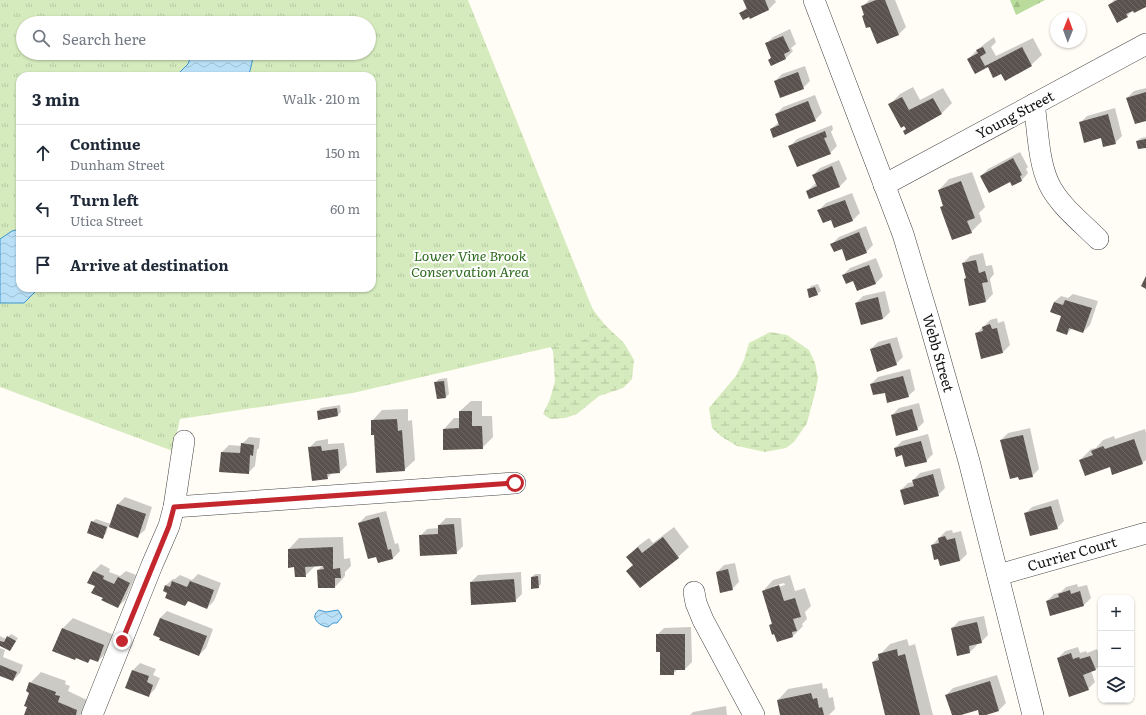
<!DOCTYPE html>
<html lang="en">
<head>
<meta charset="utf-8">
<style>
  :root { --surface:#fff; --page:#f2f2f3; --text:#1f2937; --muted:#747a83; --line:#e0e1e3 }
  body { margin:0; font-family:Literata,serif; background:var(--page); color:var(--text) }
  .controls { position:absolute; right:12px; bottom:12px; display:grid; overflow:hidden; border-radius:8px; box-shadow:0 1px 3px #0004 }
  .controls button { width:36px; height:36px; display:grid; place-items:center; padding:0; border:0; border-bottom:1px solid var(--line); background:var(--surface); color:var(--text); font:20px sans-serif }
  .compass { position:absolute; left:1050px; top:12px; width:36px; height:36px; border-radius:50%; background:var(--surface); box-shadow:0 1px 3px #0004; rotate:1deg }
  .stop { position:absolute; width:12px; height:12px; margin:-9px; border:3px solid #c4262e; border-radius:50%; background:#fff }
  .stop.end { background:#c4262e; border-color:#fff; box-shadow:0 1px 4px #0008 }
  .list { margin:0; padding:0; list-style:none }
  h2 { display:flex; justify-content:space-between; align-items:center; height:52px; margin:0; padding:0 16px; font-size:17px }
  h2 small { font-size:13px; font-weight:400; color:var(--muted) }
  .list li { display:grid; grid-template-columns:26px 1fr auto; gap:12px; align-items:center; box-sizing:border-box; height:56px; padding:0 16px; border-top:1px solid var(--line) }
  .list b { display:block; font-size:15px; white-space:nowrap }
  .list p { margin:0; font-size:13px; white-space:nowrap; color:var(--muted) }
  .list em { font-size:13px; font-style:normal; color:var(--muted) }
  .icon { flex:none; width:22px; height:22px; fill:none; stroke:currentColor; stroke-width:2; stroke-linecap:round; stroke-linejoin:round }
  .map { position:relative; flex:none; width:1146px; height:715px; overflow:hidden }
  .search { position:absolute; background:var(--surface); box-shadow:0 1px 3px #0004; left:16px; top:16px; width:360px; height:44px; display:flex; align-items:center; gap:10px; box-sizing:border-box; padding:0 14px; border-radius:22px; color:var(--muted); font-size:15px }
  .panel { position:absolute; background:var(--surface); box-shadow:0 1px 3px #0004; left:16px; top:72px; width:360px; height:220px; border-radius:12px }
  .map>svg:first-child { display:block }
  .forest { fill:url(#forest-firs) }
  .wetland { fill:url(#wetland-marsh) }
  .park { fill:url(#park-tufts); fill-rule:evenodd }
  .water { fill:url(#water-waves); stroke:#3f96cf }
  .shadow { fill:#0003; fill-rule:evenodd }
  .building { fill:url(#building-back-hatch) }
  .lines { fill:none; stroke-linecap:round; stroke-linejoin:round }
  .minor-casing { stroke:#444; stroke-width:22 }
  .minor { stroke:#fff; stroke-width:21 }
  .route { stroke:#c4262e; stroke-width:5 }
  .labels { text-anchor:middle; stroke-width:4; stroke-linejoin:round; paint-order:stroke }
  .street-label { font-size:14px; fill:#111; stroke:#fff }
  .park-label { font-size:14px; font-style:italic; fill:#2f6b1f; stroke:#fff }
</style>
</head>
<body>
<div class="map">
<svg width="1146" height="715" viewBox="0 0 1146 715">
  <defs>
    <pattern id="forest-firs" width="22" height="20" patternUnits="userSpaceOnUse"><rect width="22" height="20" fill="#b9dc9c"/><path d="M5 1l3.5 6h-7zM16 11l3.5 6h-7z" fill="#9ebc85"/></pattern>
    <pattern id="wetland-marsh" width="20" height="14" patternUnits="userSpaceOnUse"><rect width="20" height="14" fill="#d5ebbd"/><path d="M1 5h8M5 5V1M11 12h8M15 12V8" fill="none" stroke="#b6c8a1"/></pattern>
    <pattern id="park-tufts" width="24" height="20" patternUnits="userSpaceOnUse"><rect width="24" height="20" fill="#d5ebbd"/><path d="M3 7l-1-3M5 7V3M7 7l1-3M15 17l-1-3M17 17v-4M19 17l1-3" fill="none" stroke="#b6c8a1"/></pattern>
    <pattern id="water-waves" width="16" height="10" patternUnits="userSpaceOnUse"><rect width="16" height="10" fill="#b9e0f7"/><path d="M0 5q4-4 8 0t8 0" fill="none" stroke="#9ebfd3"/></pattern>
    <pattern id="building-back-hatch" width="6" height="6" patternUnits="userSpaceOnUse"><rect width="6" height="6" fill="#5a524d"/><path d="M-1 5l2 2M0 0l6 6M5-1l2 2" fill="none" stroke="#6d6662"/></pattern>
  </defs>
  <rect width="100%" height="100%" fill="#fffdf5"/>
  <polygon class="forest" points="1010,0 1045,0 1016,15"/>
  <g class="wetland">
    <polygon points="585,295 594,311 605,325 624,343 634,360 632,379 623,388 599,396 577,414 565,418 550,419 543,414 550,399 555,381 553,351 546,338"/>
    <polygon points="770,332 787,335 809,350 815,363 818,378 815,393 807,423 794,442 786,448 765,452 737,446 722,437 712,428 709,408 736,376 744,360 749,343"/>
  </g>
  <path class="park" d="M0,0H468L603,335L353,393L180,419L173,451L0,387ZM23,23H369V53H23ZM20,76H372V288H20Z"/>
  <g class="water">
    <polygon points="192,53 254,53 250,71 246,76 178,76 178,74 188,64"/>
    <polygon points="20,229 20,288 39,288 24,303 0,303 0,239 12,231"/>
    <path d="M319,610L326,612L338,610L340,613L342,617L337,623H333L328,627C319,626 309,617 319,610Z"/>
  </g>
  <g class="shadow">
    <polygon points="744,0 775,0 776,2 769,9 750,17 741,13 747,7"/>
    <polygon points="869,0 895,0 906,27 899,34 877,43 862,7"/>
    <polygon points="1114,0 1146,0 1146,6 1134,9 1127,16 1109,5"/>
    <polygon points="790,29 796,44 791,48 793,51 786,58 771,65 769,60 772,57 766,44 773,37"/>
    <polygon points="994,37 996,42 991,47 996,56 1033,38 1042,55 1031,65 1001,73 988,66 976,73 968,59 979,48"/>
    <polygon points="805,66 810,81 803,88 775,81 782,74"/>
    <polygon points="913,87 920,100 943,88 952,103 942,113 906,134 907,129 889,105 900,94"/>
    <polygon points="1146,88 1146,120 1127,98 1134,91"/>
    <polygon points="815,95 822,113 815,120 771,129 779,122 776,114 783,107"/>
    <polygon points="1115,108 1122,136 1115,143 1080,123 1087,116"/>
    <polygon points="832,125 833,129 831,132 837,146 830,153 790,146 797,139"/>
    <polygon points="1146,137 1146,147 1137,141 1141,138"/>
    <polygon points="1020,152 1028,167 1026,169 1028,173 1022,180 1010,181 981,176 988,169"/>
    <polygon points="839,160 847,179 840,186 810,198 807,191 816,183 813,175 820,168"/>
    <polygon points="972,172 985,207 979,213 982,221 971,232 942,207 944,205 939,190 949,179"/>
    <polygon points="852,193 860,213 853,220 835,227 832,219 819,210 826,203"/>
    <polygon points="866,226 873,245 866,252 842,248 832,244 839,237"/>
    <polygon points="983,253 986,266 992,265 994,274 990,279 993,294 986,301 970,305 965,279 967,277 963,263 970,256"/>
    <polygon points="876,258 883,276 876,283 857,290 854,280 843,275 850,268"/>
    <polygon points="818,284 821,291 817,294 808,290 811,286"/>
    <polygon points="885,291 890,312 883,319 856,303 863,296"/>
    <polygon points="1073,294 1098,301 1090,325 1083,332 1072,328 1067,334 1063,316 1054,302 1061,296 1068,298"/>
    <polygon points="997,318 998,323 1004,321 1010,345 1003,352 976,334 990,320"/>
    <polygon points="897,337 903,357 896,364 871,349 878,342"/>
    <polygon points="910,369 915,390 908,396 871,384 878,377"/>
    <polygon points="447,378 449,394 446,397 436,382 439,379"/>
    <polygon points="471,401 482,401 482,416 492,416 493,437 482,448 444,429 454,418 460,418 460,411"/>
    <polygon points="919,403 924,422 917,429 892,415 899,408"/>
    <polygon points="340,405 341,412 338,415 318,411 321,408"/>
    <polygon points="408,409 408,421 412,420 415,460 404,470 375,434 372,421 382,410"/>
    <polygon points="1030,428 1039,469 1032,476 1019,476 1001,440 1008,433"/>
    <polygon points="1145,429 1146,433 1146,460 1142,463 1110,466 1080,460 1091,449 1096,448 1103,440 1114,436 1115,439"/>
    <polygon points="928,434 933,454 926,461 902,454 895,448 902,441"/>
    <polygon points="249,437 260,438 259,448 257,450 255,466 248,473 222,452 229,445 242,446 242,444"/>
    <polygon points="328,439 328,444 344,443 347,465 340,472 333,472 327,478 309,448 316,441"/>
    <polygon points="940,468 945,488 938,495 901,490 908,483 914,482 913,480 920,473"/>
    <polygon points="125,497 152,507 145,530 138,536 108,526 106,534 102,537 92,522 96,519 111,524 118,504"/>
    <polygon points="1058,499 1064,521 1057,528 1025,514 1032,507"/>
    <polygon points="386,511 395,544 398,543 400,551 393,558 377,556 359,523 366,516"/>
    <polygon points="446,518 461,518 463,546 456,553 420,536 427,529 439,528 439,525"/>
    <polygon points="674,527 689,547 678,557 634,565 628,557 638,546 649,538 653,543"/>
    <polygon points="952,530 953,533 961,531 967,554 960,561 939,558 932,545 946,531"/>
    <polygon points="343,537 344,559 350,558 351,566 345,572 345,576 335,587 318,570 322,566 315,566 305,576 295,566 289,549 299,538"/>
    <polygon points="735,563 739,582 732,589 717,572 724,565"/>
    <polygon points="101,564 110,569 109,572 120,576 126,571 136,575 125,600 118,607 96,585 94,571"/>
    <polygon points="521,572 522,594 515,601 472,604 471,582 478,575"/>
    <polygon points="198,574 221,583 214,601 207,608 189,601 185,605 169,592 166,585 173,579 175,579 180,575 192,580"/>
    <polygon points="535,574 541,574 541,584 538,587 532,577"/>
    <path d="M790,575L795,591L805,588L811,606L805,612L807,619L802,624L803,626L793,636L775,633L770,625L772,623L763,591L773,580ZM784,583L785,585L774,588V586Z"/>
    <polygon points="1077,584 1078,587 1087,585 1091,598 1084,605 1051,615 1047,601 1054,594 1061,592 1066,587"/>
    <polygon points="167,611 213,629 206,648 199,655 160,618"/>
    <polygon points="984,616 988,635 981,642 976,643 977,645 970,652 952,628 959,621"/>
    <polygon points="73,618 114,635 108,651 98,661 91,659 88,662 63,628"/>
    <polygon points="691,627 692,662 685,669 678,669 673,674 661,651 657,635 664,628"/>
    <polygon points="11,634 18,638 10,650 0,645 0,636 6,639"/>
    <polygon points="907,639 909,646 915,644 933,715 886,715 873,662 890,644"/>
    <polygon points="1078,647 1080,653 1086,651 1087,653 1097,649 1101,660 1101,664 1095,670 1091,671 1095,682 1088,689 1058,658 1065,651"/>
    <polygon points="0,648 5,650 3,657 23,665 20,673 13,680 0,675"/>
    <polygon points="140,663 156,669 153,675 160,678 155,689 148,696 133,670"/>
    <polygon points="41,672 66,681 65,684 70,686 68,691 87,700 83,712 80,715 25,715 28,706 30,692 30,683"/>
    <polygon points="997,675 1006,703 999,710 980,715 978,709 958,715 953,715 946,695 953,688"/>
    <polygon points="822,683 823,689 827,688 829,698 833,697 835,709 829,715 781,715 778,700 788,689"/>
    <polygon points="726,706 727,715 690,715 693,712"/>
  </g>
  <g class="building">
    <polygon points="743,0 765,0 769,10 750,19 749,17 743,20 739,13 747,9"/>
    <polygon points="876,0 885,0 899,35 877,44 870,27 866,28 862,16 864,15 861,6"/>
    <polygon points="1117,0 1146,0 1146,7 1134,13 1133,11 1126,14 1128,17 1117,23 1108,5"/>
    <polygon points="783,36 790,51 784,54 786,59 771,66 768,60 771,58 765,43"/>
    <polygon points="983,47 986,53 980,57 985,66 1022,47 1032,66 1005,81 1001,74 993,78 988,67 975,74 967,59 978,53 976,50"/>
    <polygon points="798,72 804,89 780,98 774,81"/>
    <polygon points="1146,92 1146,121 1135,124 1126,98"/>
    <polygon points="902,97 909,110 933,98 942,114 905,135 903,131 906,129 904,126 901,128 888,104"/>
    <polygon points="808,101 816,121 773,138 770,129 779,125 775,114"/>
    <polygon points="1108,114 1116,144 1103,147 1101,138 1084,143 1079,122"/>
    <polygon points="825,131 827,137 824,138 831,154 797,167 788,146"/>
    <polygon points="1146,139 1146,148 1138,149 1136,141"/>
    <polygon points="1013,158 1022,175 1020,176 1022,181 1012,186 1010,182 989,193 980,176"/>
    <polygon points="832,166 840,187 809,199 806,191 817,186 812,175"/>
    <polygon points="961,181 975,218 967,221 972,233 952,240 940,207 943,206 938,190"/>
    <polygon points="845,200 853,221 834,228 831,220 823,223 817,210"/>
    <polygon points="859,232 867,253 846,261 842,249 834,252 830,244"/>
    <polygon points="976,260 979,273 985,271 988,282 982,283 986,302 969,306 964,279 966,278 962,263"/>
    <polygon points="869,265 876,284 857,291 853,281 846,284 842,275"/>
    <polygon points="1146,276 1146,289 1141,286"/>
    <polygon points="815,287 818,295 809,298 807,289"/>
    <polygon points="878,297 883,319 861,325 855,303"/>
    <polygon points="1065,300 1092,308 1083,333 1069,328 1067,335 1056,331 1061,316 1050,312 1054,302 1063,305"/>
    <polygon points="990,324 992,329 997,328 1003,353 981,359 975,333 983,331 982,327"/>
    <polygon points="890,343 897,365 877,372 870,349"/>
    <polygon points="903,376 909,397 887,403 885,393 873,395 870,384"/>
    <polygon points="444,381 446,398 437,399 434,382"/>
    <polygon points="337,408 338,416 318,420 317,411"/>
    <polygon points="912,409 918,430 896,436 891,415"/>
    <polygon points="459,411 472,411 472,426 482,426 483,449 443,450 443,429 459,428"/>
    <polygon points="397,419 398,431 402,430 405,471 376,473 374,435 371,435 371,420"/>
    <polygon points="1023,435 1033,477 1019,480 1018,477 1010,479 1000,440"/>
    <polygon points="1134,439 1143,464 1112,475 1110,467 1085,476 1079,460 1093,455 1091,451 1103,446 1105,449"/>
    <polygon points="921,441 927,462 905,467 902,455 896,457 894,448"/>
    <polygon points="241,443 254,445 253,456 250,455 249,474 219,472 221,452 240,453"/>
    <polygon points="321,446 322,451 338,449 340,473 327,474 328,479 312,481 308,447"/>
    <polygon points="933,474 939,496 904,505 900,490 914,486 912,480"/>
    <polygon points="117,504 146,514 138,538 109,527"/>
    <polygon points="1051,506 1058,529 1030,536 1024,513"/>
    <polygon points="379,517 388,550 391,549 393,559 378,563 376,557 368,559 358,523"/>
    <polygon points="91,521 107,527 103,539 87,533"/>
    <polygon points="454,524 457,554 420,556 419,535 438,534 438,525"/>
    <polygon points="945,536 947,540 955,538 960,561 940,566 938,559 934,560 931,545 939,543 938,538"/>
    <polygon points="663,537 679,558 640,588 626,571 633,565 626,557 638,547 642,553"/>
    <polygon points="333,547 333,569 340,568 341,578 335,578 335,588 318,588 317,570 324,569 323,566 305,567 306,577 295,577 294,567 288,568 288,549"/>
    <polygon points="728,569 733,590 720,593 716,572"/>
    <polygon points="93,571 104,576 103,579 114,584 118,577 130,583 118,608 101,600 103,598 91,593 95,586 87,583"/>
    <polygon points="538,576 539,588 531,589 531,577"/>
    <polygon points="514,579 516,602 471,605 470,582"/>
    <polygon points="172,581 187,587 190,581 214,590 207,609 188,601 185,606 165,598 167,593 163,591 165,585 170,587"/>
    <polygon points="779,585 784,601 795,598 801,617 793,619 797,631 792,632 793,637 777,642 774,634 772,635 769,625 772,624 762,591"/>
    <polygon points="1070,590 1071,594 1080,591 1084,606 1050,616 1046,601 1059,597 1058,594"/>
    <polygon points="160,618 207,636 199,656 159,640 160,638 153,635"/>
    <polygon points="977,622 982,643 969,646 970,653 957,656 951,628"/>
    <polygon points="62,628 104,645 98,662 90,659 88,663 76,658 75,660 52,651"/>
    <polygon points="656,634 685,634 685,670 674,670 674,675 660,675 660,652 656,652"/>
    <polygon points="7,636 16,641 10,651 0,646 0,641 4,642"/>
    <polygon points="897,649 898,656 905,654 920,715 885,715 872,662 879,660 878,654"/>
    <polygon points="1071,653 1073,659 1079,657 1080,659 1090,656 1096,670 1083,675 1089,690 1069,697 1057,658"/>
    <polygon points="0,665 17,672 13,681 0,676"/>
    <polygon points="132,670 149,676 147,682 153,685 149,697 125,688"/>
    <polygon points="990,681 999,711 986,715 979,715 978,710 961,715 952,715 945,695"/>
    <polygon points="29,682 56,692 55,695 60,696 58,702 77,710 76,715 24,715 27,707 24,706 29,693 26,691"/>
    <polygon points="811,693 813,699 817,698 819,708 822,707 824,715 780,715 777,700"/>
  </g>
  <g class="lines">
    <g class="minor-casing">
      <g id="minor">
        <polyline points="814,0 903,234 930,324 969,461 1033,715"/>
        <path d="M1034,104C1038,129 1038,161 1049,184C1059,205 1081,222 1098,239"/>
        <polyline points="884,185 1146,44"/>
        <polyline points="174,507 515,483"/>
        <polyline points="998,575 1146,533"/>
        <polyline points="694,592 696,603 703,620 754,715"/>
        <polyline points="92,715 152,565 169,526 174,507 184,441"/>
      </g>
    </g>
    <use href="#minor" class="minor"/>
  </g>
  <g class="lines">
    <polyline class="route" points="122,641 169,526 174,507 515,483"/>
  </g>
  <g class="labels">
    <g class="street-label">
      <text transform="translate(1015 115) rotate(-28)" y="5">Young Street</text>
      <text transform="translate(938 353) rotate(74)" y="5">Webb Street</text>
      <text transform="translate(1072 554) rotate(-16)" y="5">Currier Court</text>
    </g>
    <g class="park-label">
      <text x="470" y="261">Lower Vine Brook<tspan x="470" dy="16">Conservation Area</tspan></text>
    </g>
  </g>
</svg>
<div class="controls">
<button>+</button>
<button>−</button>
<button><svg class="icon" aria-label="layers" viewBox="0 0 24 24"><path d="M12 4l9 5-9 5-9-5zM3 14l9 5 9-5"/></svg></button>
</div>
<svg class="compass" viewBox="-18 -18 36 36"><path d="M0-13l5 13h-10z" fill="#e53935"/><path d="M0 13l5-13h-10z" fill="#747a83"/></svg>
<div class="stop" style="left:515px;top:483px"></div>
<div class="stop end" style="left:122px;top:641px"></div>
<div class="search"><svg class="icon" aria-label="search" viewBox="0 0 24 24"><circle cx="10" cy="10" r="6"/><path d="M15 15l6 6"/></svg>Search here</div>
<section class="panel">
<h2>3 min<small>Walk · 210 m</small></h2>
<ul class="list">
<li><svg class="icon" aria-label="ahead" viewBox="0 0 24 24"><path d="M12 20V5M6 11l6-6 6 6"/></svg><div><b>Continue</b><p>Dunham Street</p></div><em>150 m</em></li>
<li><svg class="icon" aria-label="left" viewBox="0 0 24 24"><path d="M17 20v-9H6M10 6l-5 5 5 5"/></svg><div><b>Turn left</b><p>Utica Street</p></div><em>60 m</em></li>
<li><svg class="icon" aria-label="arrive" viewBox="0 0 24 24"><path d="M6 21V4h12l-3 4 3 4H6"/></svg><div><b>Arrive at destination</b></div></li>
</ul>
</section>
</div>
</body>
</html>
